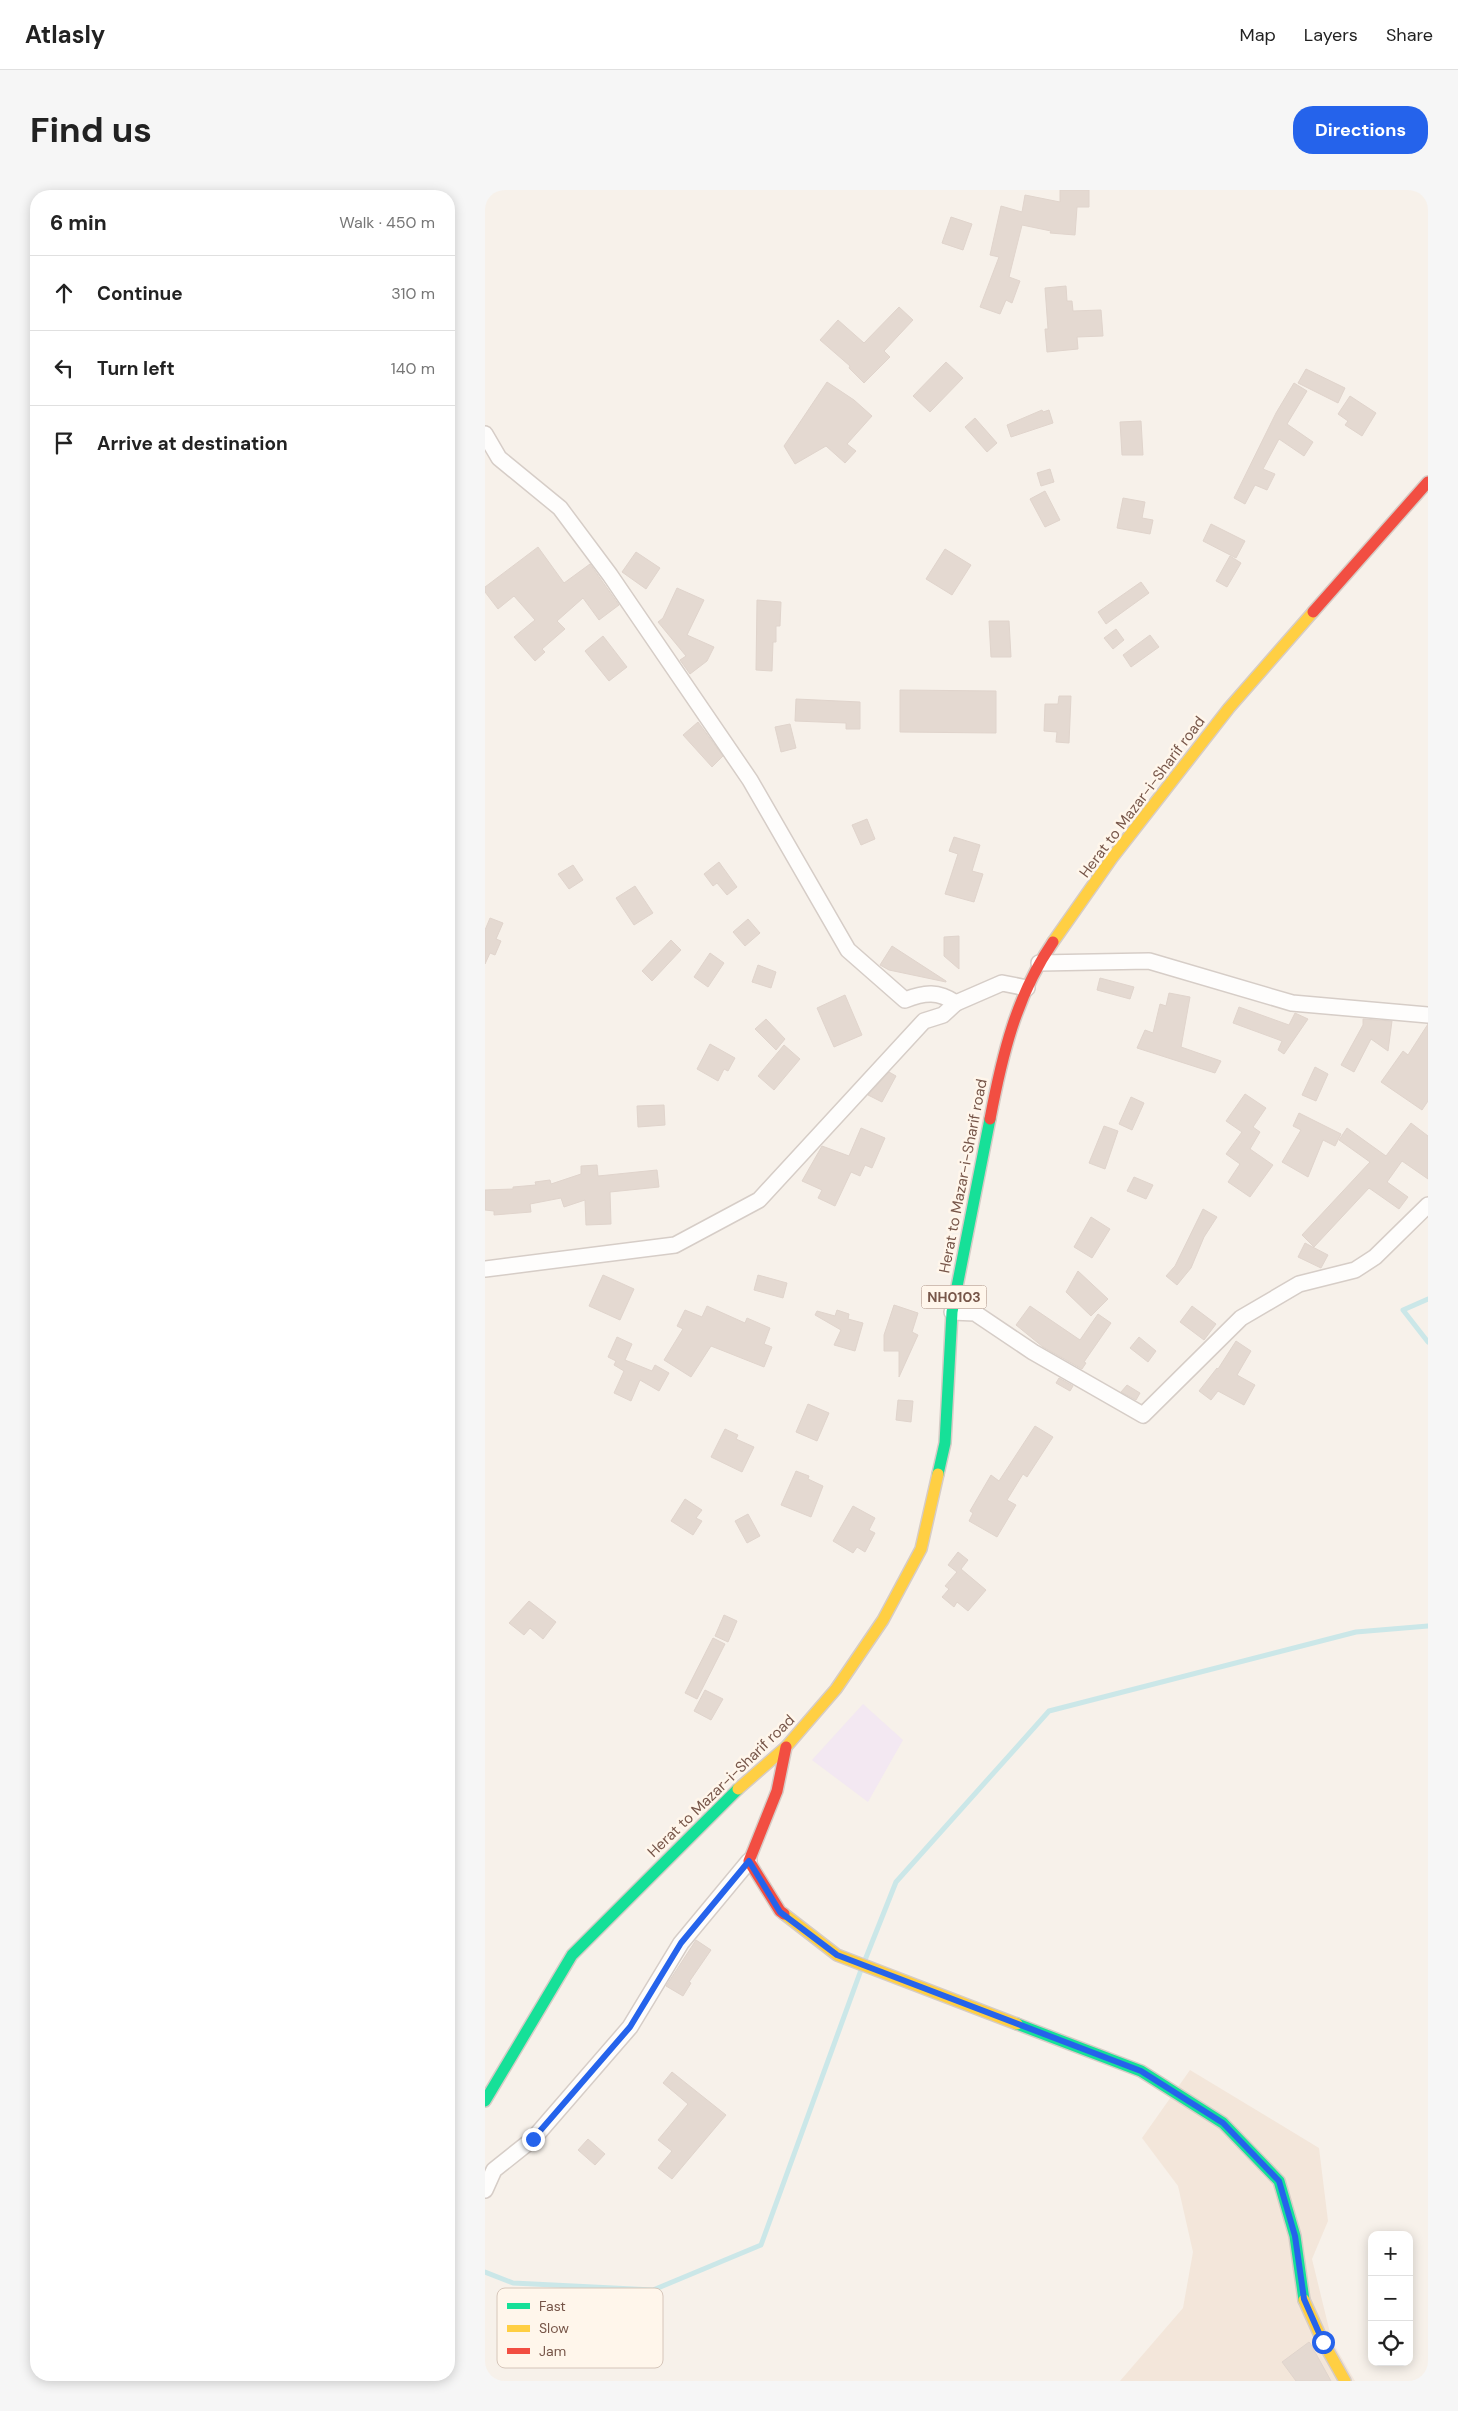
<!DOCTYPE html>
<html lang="en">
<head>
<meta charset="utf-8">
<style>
  :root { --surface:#fff; --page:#f6f6f6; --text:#222; --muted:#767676; --line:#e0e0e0; --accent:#2563eb }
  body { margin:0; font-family:"DM Sans",sans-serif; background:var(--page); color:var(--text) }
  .controls { position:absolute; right:15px; bottom:15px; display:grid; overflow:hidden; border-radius:10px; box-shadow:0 2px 12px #0003 }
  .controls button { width:45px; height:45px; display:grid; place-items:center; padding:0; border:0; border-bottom:1px solid var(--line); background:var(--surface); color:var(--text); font:25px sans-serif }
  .stop { position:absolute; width:15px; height:15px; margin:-11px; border:4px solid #2563eb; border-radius:50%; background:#fff }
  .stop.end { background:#2563eb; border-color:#fff; box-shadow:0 1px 5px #0008 }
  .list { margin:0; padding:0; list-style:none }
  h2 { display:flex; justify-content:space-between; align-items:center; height:65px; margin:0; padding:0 20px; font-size:21px }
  h2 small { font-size:16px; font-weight:400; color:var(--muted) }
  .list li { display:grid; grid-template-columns:32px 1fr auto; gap:15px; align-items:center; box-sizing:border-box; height:75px; padding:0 20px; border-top:1px solid var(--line) }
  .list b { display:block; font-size:19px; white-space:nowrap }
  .list em { font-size:16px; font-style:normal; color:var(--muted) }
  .icon { flex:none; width:28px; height:28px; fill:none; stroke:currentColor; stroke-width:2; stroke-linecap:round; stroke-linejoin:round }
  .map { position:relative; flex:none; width:943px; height:2191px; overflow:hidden; border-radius:20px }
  header { display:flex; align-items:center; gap:30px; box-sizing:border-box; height:70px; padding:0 25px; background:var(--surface); border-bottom:1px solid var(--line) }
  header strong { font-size:24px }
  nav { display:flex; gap:28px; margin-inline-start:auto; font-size:18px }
  .intro { display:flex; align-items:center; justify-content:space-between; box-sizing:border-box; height:120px; padding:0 30px }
  h1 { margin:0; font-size:35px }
  .button { padding:12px 22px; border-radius:20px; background:var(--accent); color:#fff; font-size:18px; font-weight:700 }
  main { display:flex; gap:30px; padding:0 30px }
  aside { flex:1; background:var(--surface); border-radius:20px; box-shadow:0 2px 12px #0003 }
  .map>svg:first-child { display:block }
  .residential { fill:#f3e6da }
  .education { fill:#f3e8f2 }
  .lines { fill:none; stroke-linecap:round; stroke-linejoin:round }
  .stream { stroke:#cbe7e8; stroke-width:5 }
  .building { fill:#e4d9d1; stroke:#e0d4cc }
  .street-casing { stroke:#d6cdc7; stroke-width:18 }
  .fast-casing { stroke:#d6ccc6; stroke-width:14 }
  .slow-casing { stroke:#d6ccc6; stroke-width:14 }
  .jam-casing { stroke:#d6ccc6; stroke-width:14 }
  .street { stroke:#fefdfc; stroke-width:15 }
  .fast { stroke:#16e098; stroke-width:11 }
  .slow { stroke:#ffcf43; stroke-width:11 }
  .jam { stroke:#f24e42; stroke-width:11 }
  .route { stroke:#2563eb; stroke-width:6 }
  .labels { text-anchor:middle; stroke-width:5; stroke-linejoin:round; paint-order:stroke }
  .shield { fill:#fff6eb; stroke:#a0867a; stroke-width:1 }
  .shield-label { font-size:14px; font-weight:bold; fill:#775649 }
  .street-label { font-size:15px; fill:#775649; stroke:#fff6eb }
  .key { fill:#fff6eb; stroke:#d6c6ba; stroke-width:1 }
  .key-label { font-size:14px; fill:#775649 }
</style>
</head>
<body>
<header>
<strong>Atlasly</strong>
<nav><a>Map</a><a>Layers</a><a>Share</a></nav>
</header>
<div class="intro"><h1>Find us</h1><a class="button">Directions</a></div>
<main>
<aside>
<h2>6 min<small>Walk · 450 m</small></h2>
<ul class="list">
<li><svg class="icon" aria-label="ahead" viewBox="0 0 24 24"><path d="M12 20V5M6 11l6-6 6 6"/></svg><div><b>Continue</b></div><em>310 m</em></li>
<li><svg class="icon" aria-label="left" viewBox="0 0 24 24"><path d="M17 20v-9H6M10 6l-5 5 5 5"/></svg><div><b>Turn left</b></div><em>140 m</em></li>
<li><svg class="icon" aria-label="arrive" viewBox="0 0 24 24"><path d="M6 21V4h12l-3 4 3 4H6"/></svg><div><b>Arrive at destination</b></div></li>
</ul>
</aside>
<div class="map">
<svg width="943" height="2191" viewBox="0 0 943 2191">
  <rect width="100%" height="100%" fill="#f7f1ea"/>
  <polygon class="residential" points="705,1880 834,1958 843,2031 827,2069 847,2151 870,2191 635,2191 698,2118 708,2062 693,1996 657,1948"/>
  <polygon class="education" points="378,1514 418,1550 383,1612 327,1570"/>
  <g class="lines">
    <g class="stream">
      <polyline points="943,1109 918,1120 943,1152"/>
      <polyline points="380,1770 411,1692 564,1521 871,1442 943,1436"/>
      <polyline points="0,2082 28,2093 168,2100 276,2055 376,1780"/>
    </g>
  </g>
  <g class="building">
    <polygon points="575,0 604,0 604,17 592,17 590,45 565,43 566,41 537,35 524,87 535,91 527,113 521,110 515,124 495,117 514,67 505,65 516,16 537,22 540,5 575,12"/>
    <polygon points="466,27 487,34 478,60 457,53"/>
    <polygon points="581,96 582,111 587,111 588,121 616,120 618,146 592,147 593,159 562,162 560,139 563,139 560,98"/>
    <polygon points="414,117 428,130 399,161 405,167 379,193 364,178 365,176 335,150 353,130 379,153"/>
    <polygon points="461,172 478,188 445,222 428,206"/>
    <polygon points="821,179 860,198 853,213 813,193"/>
    <polygon points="342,192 369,210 387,226 362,254 371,261 360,273 341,256 310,274 299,256"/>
    <polygon points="809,193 822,201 802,234 828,252 819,266 794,249 778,279 790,284 782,300 770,295 760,314 749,308 791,223"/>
    <polygon points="865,206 891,223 877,246 860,235 863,231 853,224"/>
    <polygon points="557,220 558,222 564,220 568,233 526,247 522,235"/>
    <polygon points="490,228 512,253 502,262 480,237"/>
    <polygon points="656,231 658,265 637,265 635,232"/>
    <polygon points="565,279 569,292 556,296 552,283"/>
    <polygon points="560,301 575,330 560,337 545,309"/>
    <polygon points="638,308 660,312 657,328 668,330 665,344 632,338"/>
    <polygon points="726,334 760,351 751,368 718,351"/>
    <polygon points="53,357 79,393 105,374 134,415 114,430 98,408 72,431 80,439 57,459 60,462 50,471 29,447 50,430 29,406 13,419 0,402 0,397"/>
    <polygon points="460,359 486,375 467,405 441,389"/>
    <polygon points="151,362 175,378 161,399 137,382"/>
    <polygon points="745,366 756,373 742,397 731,391"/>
    <polygon points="656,392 664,403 621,434 613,422"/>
    <polygon points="192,398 219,410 202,445 229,457 222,471 205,484 195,470 201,466 173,432 178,428"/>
    <polygon points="272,410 296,412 295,436 291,436 291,452 288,452 287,481 271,480"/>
    <polygon points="504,431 524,431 526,467 506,467"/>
    <polygon points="631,439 639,450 628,459 619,448"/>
    <polygon points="665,445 674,457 646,477 638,465"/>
    <polygon points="118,446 142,477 124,491 100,461"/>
    <polygon points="415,500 511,501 511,543 415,542"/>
    <polygon points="574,506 586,506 584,553 571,552 572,542 559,541 560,514 573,514"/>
    <polygon points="311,509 375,512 375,539 361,539 361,533 310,531"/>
    <polygon points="213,532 238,566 227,577 198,545"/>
    <polygon points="305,534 311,558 296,562 290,537"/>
    <polygon points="382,629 390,649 376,655 367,635"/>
    <polygon points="469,647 495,655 487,681 498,684 489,712 460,704 473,664 464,661"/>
    <polygon points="234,672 252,697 242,705 232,693 228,696 219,684"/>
    <polygon points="88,675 98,690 84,699 73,684"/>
    <polygon points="150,696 168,723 149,735 131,708"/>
    <polygon points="5,728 18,733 11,749 16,751 10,765 5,763 0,774 0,740"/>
    <polygon points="263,729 275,743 260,756 248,742"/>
    <polygon points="474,746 474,779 459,766 459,747"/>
    <polygon points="186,750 196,760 167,791 157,781"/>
    <polygon points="407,756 461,791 461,792 404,780 395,775"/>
    <polygon points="225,763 239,773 223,797 209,787"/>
    <polygon points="273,775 291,782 286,798 267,792"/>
    <polygon points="615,788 649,797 645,809 612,800"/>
    <polygon points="684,803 705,807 696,857 736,871 730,883 652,858 660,840 668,843 675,814 681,816"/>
    <polygon points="360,805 377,845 349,857 332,818"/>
    <polygon points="754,817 804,835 810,823 823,829 799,864 793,860 797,851 748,833"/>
    <polygon points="281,829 300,849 291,860 270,839"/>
    <polygon points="878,829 907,831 903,861 886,849 869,882 856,875 878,835"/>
    <polygon points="943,834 943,911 937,920 896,892 918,861 923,865"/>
    <polygon points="225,854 250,868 243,881 239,879 233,891 212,879"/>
    <polygon points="299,855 315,869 289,900 273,886"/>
    <polygon points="830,877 843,884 831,911 817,905"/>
    <polygon points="404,882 411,886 397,912 383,905"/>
    <polygon points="760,904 781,918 768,937 775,942 765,959 788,975 765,1007 743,992 755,974 741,964 757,942 741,931"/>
    <polygon points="646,907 659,913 647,940 634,934"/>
    <polygon points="179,915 180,935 153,937 152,916"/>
    <polygon points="814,923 856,944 850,956 838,950 823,987 797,972 816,940 808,936"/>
    <polygon points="926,933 943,946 943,989 917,971 902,992 923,1007 914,1019 884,998 829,1057 817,1045 885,972 854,950 862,938 901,966"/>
    <polygon points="619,936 633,941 620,979 604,973"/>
    <polygon points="376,938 400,948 387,978 380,975 375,986 366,982 350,1016 333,1008 337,1000 317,991 337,956 364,966"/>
    <polygon points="112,975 113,986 172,980 174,997 125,1002 126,1034 101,1035 100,1010 79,1017 76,1008 45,1014 46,1022 9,1025 9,1021 0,1020 0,1000 28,999 28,997 51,995 50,992 65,990 66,994 96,984 96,976"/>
    <polygon points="649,987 668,995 661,1009 642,1001"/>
    <polygon points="718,1019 732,1027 719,1047 706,1078 692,1095 681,1086 690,1076"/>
    <polygon points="606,1027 625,1039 607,1068 589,1057"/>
    <polygon points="820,1053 843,1065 836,1078 813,1067"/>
    <polygon points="593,1081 623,1109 606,1126 581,1102"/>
    <polygon points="118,1085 149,1099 135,1130 104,1116"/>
    <polygon points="273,1085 302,1093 298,1108 269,1100"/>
    <polygon points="409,1115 433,1123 427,1142 433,1145 414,1187 414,1161 399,1161 399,1145"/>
    <polygon points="222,1116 260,1133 262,1128 285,1138 279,1154 287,1157 279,1177 226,1156 206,1187 179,1170 198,1139 192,1136 200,1120 217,1127"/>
    <polygon points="545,1116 595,1150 613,1124 626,1133 599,1172 601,1173 597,1179 558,1157 531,1135"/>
    <polygon points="707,1116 731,1134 719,1150 695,1132"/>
    <polygon points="352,1120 364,1124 363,1129 378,1133 370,1161 349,1155 356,1140 330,1125 332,1121 350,1126"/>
    <polygon points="132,1147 147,1154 140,1170 167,1181 170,1175 184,1183 174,1201 155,1190 146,1211 129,1203 139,1181 129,1175 131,1171 123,1167"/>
    <polygon points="654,1147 671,1161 663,1172 645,1158"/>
    <polygon points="751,1151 766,1161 752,1185 770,1195 759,1215 733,1201 726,1210 714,1201 732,1178 733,1179"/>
    <polygon points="574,1188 588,1196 585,1201 571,1193"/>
    <polygon points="642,1195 655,1203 651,1210 636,1202"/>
    <polygon points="413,1210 428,1211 426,1232 411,1230"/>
    <polygon points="323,1214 344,1223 332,1251 311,1242"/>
    <polygon points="550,1236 568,1247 542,1287 538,1284 522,1310 531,1315 512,1347 484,1331 488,1323 485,1321 506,1285 514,1291"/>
    <polygon points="240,1239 253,1245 251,1249 269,1257 257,1282 226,1267"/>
    <polygon points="311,1281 324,1286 323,1289 338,1296 326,1327 296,1315"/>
    <polygon points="200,1309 217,1320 211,1328 217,1331 208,1345 186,1331"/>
    <polygon points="368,1316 390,1328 384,1340 390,1343 380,1362 372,1357 368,1363 348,1351"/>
    <polygon points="263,1324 275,1346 262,1353 250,1331"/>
    <polygon points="473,1362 483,1370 476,1379 501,1400 483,1421 472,1412 469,1417 457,1407 464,1399 460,1396 472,1382 463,1375"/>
    <polygon points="44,1411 71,1432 58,1449 45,1438 39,1445 24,1433"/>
    <polygon points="239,1425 252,1431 243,1452 230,1446"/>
    <polygon points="228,1448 240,1454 212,1509 200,1503"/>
    <polygon points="220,1500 238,1509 226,1530 209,1521"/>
    <polygon points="211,1750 226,1760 204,1792 206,1793 198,1806 181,1796"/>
    <polygon points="187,1882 241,1925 187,1989 173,1978 187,1961 173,1950 203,1914 178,1893"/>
    <polygon points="103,1949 120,1964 110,1975 93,1960"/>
    <polygon points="824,2152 825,2153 846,2191 811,2191 797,2172"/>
  </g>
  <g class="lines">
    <g class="street-casing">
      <g id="street">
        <path d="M0,244L14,268L75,318L125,385L265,590L363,760L420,810C440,802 453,801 471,813L458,825L439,831L274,1010L190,1055L0,1079"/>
        <polyline points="554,773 664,771 807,813 943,825"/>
        <polyline points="471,813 517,793 542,798"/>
        <polyline points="467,1122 490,1123 548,1162 658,1225 756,1128 814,1094 870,1080 890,1067 943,1015"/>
        <polyline points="0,2000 9,1980 48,1949 145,1837 196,1753 264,1671"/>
      </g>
    </g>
    <g class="fast-casing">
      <g id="fast">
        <polyline points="453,1284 460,1253 467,1122 505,929"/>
        <polyline points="532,1834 656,1881 738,1933 794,1991 810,2046 819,2110"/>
        <polyline points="0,1911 87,1765 253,1599"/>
      </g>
    </g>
    <g class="slow-casing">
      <g id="slow">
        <polyline points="568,752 627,668 744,518 828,422"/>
        <polyline points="253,1599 301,1557 351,1499 398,1430 436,1359 453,1284"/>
        <polyline points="299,1724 352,1765 532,1834"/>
        <polyline points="819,2110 838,2152 860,2191"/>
      </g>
    </g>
    <g class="jam-casing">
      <g id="jam">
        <polyline points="828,422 943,292"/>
        <path d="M505,929C517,866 531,806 568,752"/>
        <polyline points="299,1724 295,1721 264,1671 292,1601 301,1557"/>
      </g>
    </g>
    <use href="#street" class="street"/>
    <use href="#fast" class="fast"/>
    <use href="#slow" class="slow"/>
    <use href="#jam" class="jam"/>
  </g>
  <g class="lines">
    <polyline class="route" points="48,1949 145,1837 196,1753 264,1671 295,1722 352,1765 656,1881 738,1933 794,1991 810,2046 819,2109 838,2152"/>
  </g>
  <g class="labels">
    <rect class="shield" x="436.5" y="1095.5" width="65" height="23" rx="4"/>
    <g class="shield-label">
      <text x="469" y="1112">NH0103</text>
    </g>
    <g class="street-label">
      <text transform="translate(657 607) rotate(-53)" y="5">Herat to Mazar-i-Sharif road</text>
      <text transform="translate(478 986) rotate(-79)" y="5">Herat to Mazar-i-Sharif road</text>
      <text transform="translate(236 1596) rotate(-44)" y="5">Herat to Mazar-i-Sharif road</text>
    </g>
  </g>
  <rect x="12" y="2098" width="166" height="80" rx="8" class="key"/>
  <rect x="22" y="2113" width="23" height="6" fill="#16e098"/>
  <rect x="22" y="2135" width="23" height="7" fill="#ffcf43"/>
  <rect x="22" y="2158" width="23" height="6" fill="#f24e42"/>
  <g class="key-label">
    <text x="54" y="2121">Fast</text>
    <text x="54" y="2143">Slow</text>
    <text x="54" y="2166">Jam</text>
  </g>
</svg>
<div class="controls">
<button>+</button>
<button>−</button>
<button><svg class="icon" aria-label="locate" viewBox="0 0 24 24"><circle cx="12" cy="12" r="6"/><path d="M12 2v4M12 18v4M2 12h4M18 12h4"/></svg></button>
</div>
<div class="stop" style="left:838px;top:2152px"></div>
<div class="stop end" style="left:48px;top:1949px"></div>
</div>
</main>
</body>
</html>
